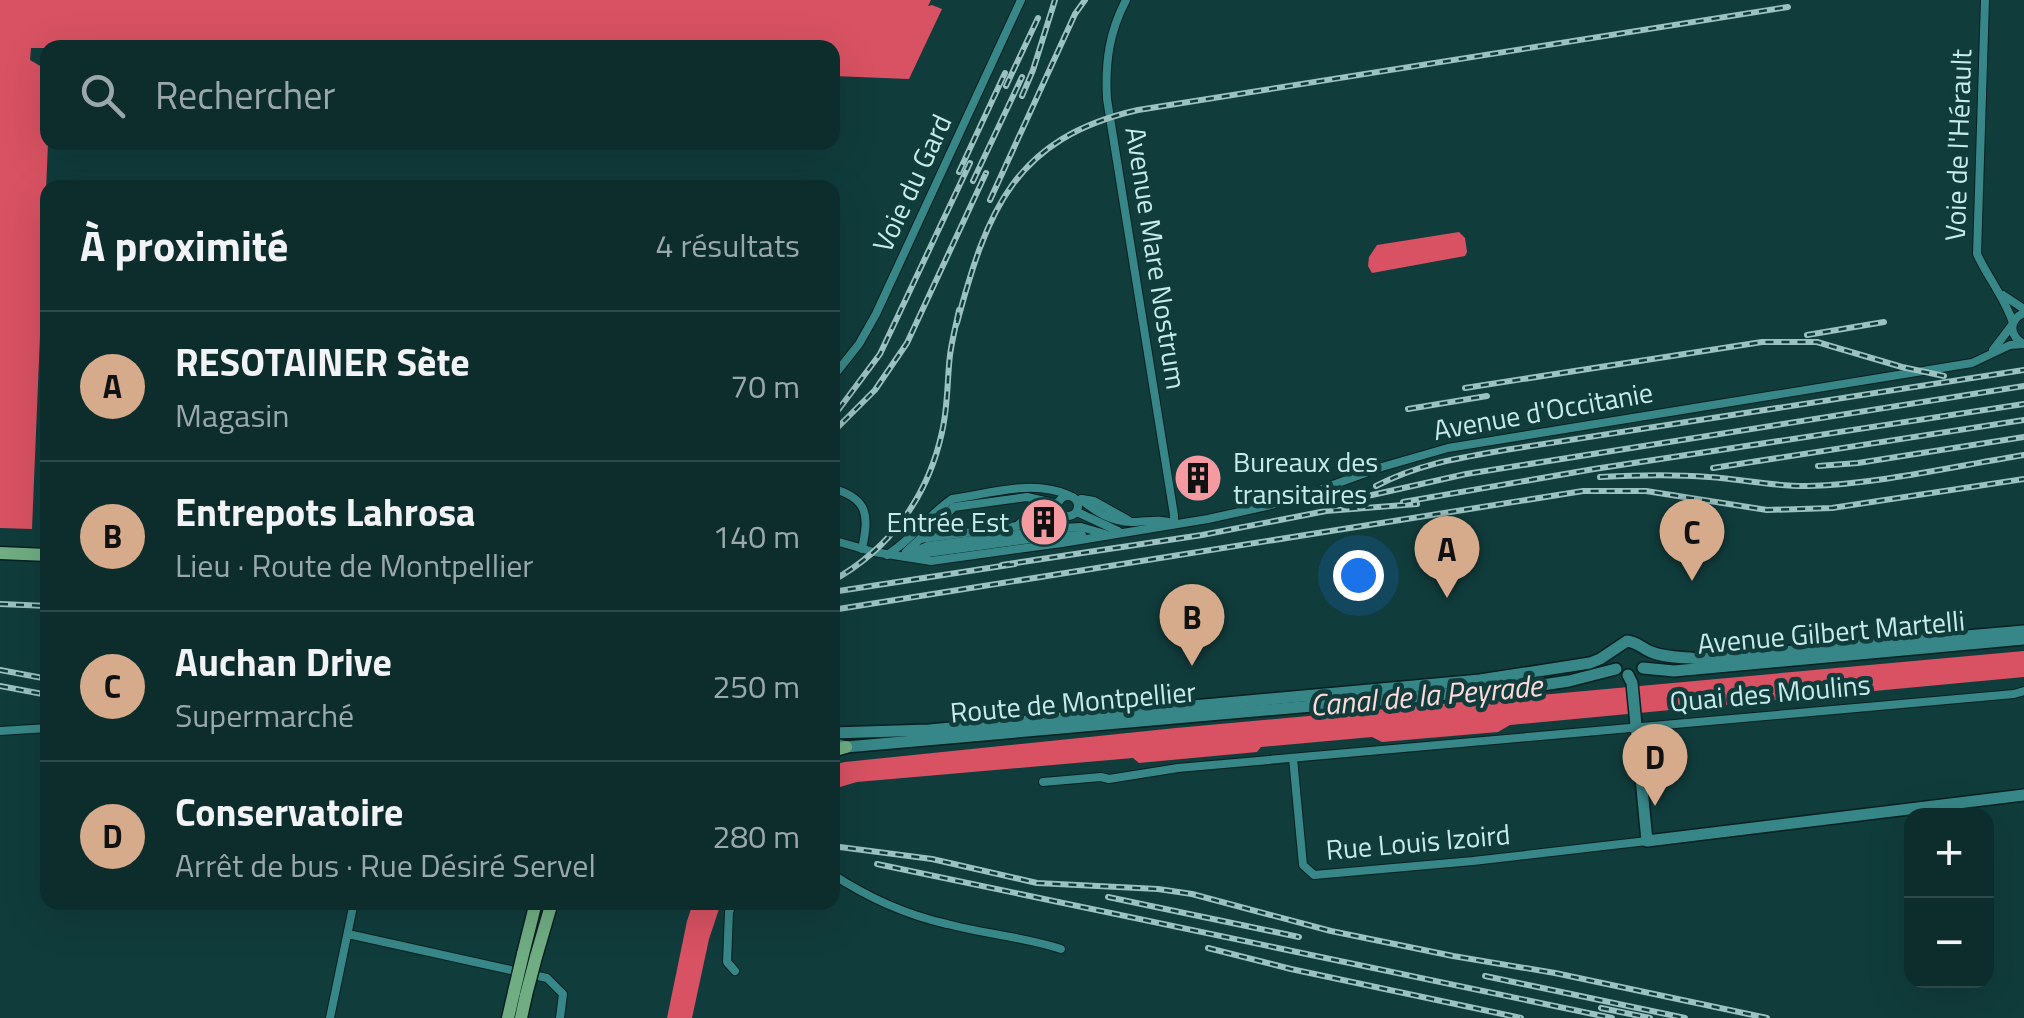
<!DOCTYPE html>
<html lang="fr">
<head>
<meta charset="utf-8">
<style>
  :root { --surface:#0d2d2d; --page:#1b3939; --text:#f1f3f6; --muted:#9aa8aa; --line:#2d4949; --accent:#d6ab8b }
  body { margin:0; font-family:"Titillium Web",sans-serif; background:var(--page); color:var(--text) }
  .controls { position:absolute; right:30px; bottom:30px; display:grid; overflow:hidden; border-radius:20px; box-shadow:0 10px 40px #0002 }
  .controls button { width:90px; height:90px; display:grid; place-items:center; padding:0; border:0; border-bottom:2px solid var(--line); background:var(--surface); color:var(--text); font:50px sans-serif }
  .you { position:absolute; left:1358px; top:575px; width:35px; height:35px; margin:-25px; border:8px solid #fff; border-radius:50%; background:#1a73e8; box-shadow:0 0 0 15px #1a73e833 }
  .badge { display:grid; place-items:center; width:65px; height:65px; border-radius:50%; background:var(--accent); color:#111; font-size:32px; font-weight:700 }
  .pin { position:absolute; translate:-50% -82px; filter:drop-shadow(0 2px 5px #0008) }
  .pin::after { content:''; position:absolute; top:52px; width:35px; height:30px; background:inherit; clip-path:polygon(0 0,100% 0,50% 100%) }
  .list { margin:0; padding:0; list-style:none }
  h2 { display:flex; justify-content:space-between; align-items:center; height:130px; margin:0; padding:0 40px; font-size:42px }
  h2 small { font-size:32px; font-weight:400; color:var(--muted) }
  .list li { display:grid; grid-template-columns:65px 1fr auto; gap:30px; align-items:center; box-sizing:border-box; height:150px; padding:0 40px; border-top:2px solid var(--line) }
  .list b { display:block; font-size:38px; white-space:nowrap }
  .list p { margin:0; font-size:32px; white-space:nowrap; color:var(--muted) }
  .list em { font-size:32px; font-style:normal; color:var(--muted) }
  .icon { flex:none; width:55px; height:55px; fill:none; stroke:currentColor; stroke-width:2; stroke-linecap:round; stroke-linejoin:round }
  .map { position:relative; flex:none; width:2024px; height:1018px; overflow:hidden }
  .search { position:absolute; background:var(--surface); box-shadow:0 10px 40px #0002; left:40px; top:40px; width:800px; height:110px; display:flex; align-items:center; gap:25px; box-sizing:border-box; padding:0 35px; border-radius:20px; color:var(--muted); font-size:38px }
  .panel { position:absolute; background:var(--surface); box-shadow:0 10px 40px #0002; left:40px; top:180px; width:800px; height:730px; border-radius:20px }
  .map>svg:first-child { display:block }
  .water { fill:#d85263 }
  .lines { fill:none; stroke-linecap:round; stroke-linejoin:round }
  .street-casing { stroke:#072021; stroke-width:10 }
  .secondary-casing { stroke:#072021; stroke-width:14 }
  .primary-casing { stroke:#072021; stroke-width:15 }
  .street { stroke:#388788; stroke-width:8 }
  .secondary { stroke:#388788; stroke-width:11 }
  .primary { stroke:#70ad83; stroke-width:12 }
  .rail-casing { stroke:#9bc1c0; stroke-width:6 }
  .rail { stroke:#113c3c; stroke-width:2.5; stroke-dasharray:8; stroke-linecap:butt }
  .primary-bridge-casing { stroke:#072021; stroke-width:15; stroke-linecap:butt }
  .primary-bridge { stroke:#70ad83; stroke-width:12 }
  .labels { text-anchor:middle; stroke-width:9; stroke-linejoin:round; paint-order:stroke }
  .street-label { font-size:28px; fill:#c6ebea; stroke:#113c3c }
  .poi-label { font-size:28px; fill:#c6ebea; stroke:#113c3c; text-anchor:start }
  .water-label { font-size:30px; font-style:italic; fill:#fedadb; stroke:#113c3c }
</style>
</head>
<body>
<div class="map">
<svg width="2024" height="1018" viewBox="0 0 2024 1018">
  <rect width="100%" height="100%" fill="#113c3c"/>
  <g class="water">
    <polygon points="0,0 931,0 928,6 932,5 942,9 909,79 833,76 832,48 31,48 30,60 42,67 47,77 48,143 32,529 0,528"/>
    <polygon points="1459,232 1465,238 1467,252 1465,256 1372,273 1368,266 1369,257 1377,245"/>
    <polygon points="2024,651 2024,677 1510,725 1498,732 1382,742 1372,737 1261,747 1257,752 1139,763 1133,758 857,782 833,789 832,765 845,762 1176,728"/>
    <polygon points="693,903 721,903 709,939 692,1018 667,1018 687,921"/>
  </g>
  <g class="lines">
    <g class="street-casing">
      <g id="street">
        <path d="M1126,0C1109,32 1105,63 1107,99L1174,515V524"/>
        <path d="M1985,0L1977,254C1988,278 2005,298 2013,323"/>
        <polyline points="2003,295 2024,309"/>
        <path d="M2024,313C2008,320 2009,336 2024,344"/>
        <polyline points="1993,350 2012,325"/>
        <polyline points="832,378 859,344 876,314 1021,0"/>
        <path d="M832,488C869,499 869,515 862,549"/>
        <circle cx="1068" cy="506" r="10"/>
        <path d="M1081,499C1095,512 1114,523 1133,522C1148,522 1160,518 1174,524"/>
        <polyline points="1082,499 1094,501 1128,520"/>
        <polyline points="1077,512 1118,531"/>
        <polyline points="920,539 954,507 1027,497 1058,504"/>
        <polyline points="832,540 874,552 931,561 1062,543 1208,519 1289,501 1382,467 1448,448 1972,363 2010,345 2024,344"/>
        <polyline points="906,552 920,539 1017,526 1044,502"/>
        <path d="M887,555C912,540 928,515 952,499C989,494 1032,479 1068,495"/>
        <polyline points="913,555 1052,536 1082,535"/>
        <polyline points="903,556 928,546 1061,528 1081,527 1105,534"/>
        <polyline points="0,731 48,728"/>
        <polyline points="1293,758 1303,865 1314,875 1473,861 1647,841"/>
        <polyline points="1043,782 1101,777 1109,779 1178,768 2014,694 2024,691"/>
        <path d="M832,874C867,897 907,915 947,924C985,934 1024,937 1061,949"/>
        <polyline points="733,902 729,912 727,962 735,971"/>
        <polyline points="348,934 547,978 563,994 560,1018"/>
        <polyline points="330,1018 354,902"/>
      </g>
    </g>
    <g class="secondary-casing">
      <g id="secondary">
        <polyline points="1643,668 1674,671 2024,639"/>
        <polyline points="1628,675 1632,683 1647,841 2024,795"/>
        <path d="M832,733L929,730L1480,680L1590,663L1600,659L1627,641C1637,642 1640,647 1649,651C1663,658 1684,657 1700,659L2024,631"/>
        <polyline points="832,743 846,747 1529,687 1569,681 1616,669"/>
      </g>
    </g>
    <g class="primary-casing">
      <g id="primary">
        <polyline points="0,553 48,555"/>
        <polyline points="832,751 846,747"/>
        <polyline points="523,954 536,902"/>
        <polyline points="536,957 552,902"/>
        <polyline points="508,1018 514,992"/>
        <polyline points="521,1018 526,995"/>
      </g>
    </g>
    <use href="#street" class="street"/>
    <use href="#secondary" class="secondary"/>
    <use href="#primary" class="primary"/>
    <g class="rail-casing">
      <g id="rail">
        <polyline points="1006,86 1038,18"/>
        <polyline points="1022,96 1033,70 1055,0"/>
        <polyline points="959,172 1005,73"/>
        <polyline points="973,181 1022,77"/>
        <polyline points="990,200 1075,14 1085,0"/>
        <path d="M957,323C987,211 1014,138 1138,110L1788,7"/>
        <polyline points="1807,335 1884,322"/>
        <polyline points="1465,388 1762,342 1817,342 1902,367 1944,376"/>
        <polyline points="839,409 880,354 970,163"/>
        <polyline points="1408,409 1487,396"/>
        <polyline points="832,433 875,390 907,343 986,173"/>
        <polyline points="1818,466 1858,463 2024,437"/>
        <polyline points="1713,468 2024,420"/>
        <path d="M1600,477C1636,475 1673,474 1709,477C1742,479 1775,487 1809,486C1878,484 1956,466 2024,455"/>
        <path d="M1376,486C1418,464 1458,458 1505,450L2024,370"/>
        <polyline points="1363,497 1466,474 2024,386"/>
        <polyline points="1403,502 1594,469 2024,404"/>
        <polyline points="1002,565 1202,535 1326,511 1417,504"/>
        <path d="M832,581C890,549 928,497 942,432C948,407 947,381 950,355C952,340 956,325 959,310"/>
        <polyline points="832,592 1015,564"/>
        <polyline points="0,604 48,606"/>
        <polyline points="832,610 1583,491 1646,491 1767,510 1832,508 2024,479"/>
        <polyline points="0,670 48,679"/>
        <polyline points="0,686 48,695"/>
        <polyline points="832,846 932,859 1037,883 1158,889 1192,894 1331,931 1453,956 1555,973 1767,1018"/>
        <polyline points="877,864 1612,1018"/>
        <polyline points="1108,897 1299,937"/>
        <polyline points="1208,948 1291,969 1521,1018"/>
        <polyline points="1485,976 1685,1018"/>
        <polyline points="1601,1008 1650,1018"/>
      </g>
    </g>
    <use href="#rail" class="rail"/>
    <g class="primary-bridge-casing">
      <g id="primary-bridge">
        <polyline points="514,992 523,954"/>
        <polyline points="526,995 536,957"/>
      </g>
    </g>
    <use href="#primary-bridge" class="primary-bridge"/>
  </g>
  <defs>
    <g id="building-disc" transform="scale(2.5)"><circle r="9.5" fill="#f49aa0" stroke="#113c3c"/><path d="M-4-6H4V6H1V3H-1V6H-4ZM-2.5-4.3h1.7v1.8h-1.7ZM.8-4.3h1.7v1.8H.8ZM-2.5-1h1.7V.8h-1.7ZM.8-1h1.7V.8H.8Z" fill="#111"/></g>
  </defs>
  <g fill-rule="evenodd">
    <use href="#building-disc" x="1198" y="478"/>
    <use href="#building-disc" x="1044" y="522"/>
  </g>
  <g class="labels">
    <g class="street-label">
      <text transform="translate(1958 145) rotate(-88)" y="10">Voie de l'Hérault</text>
      <text transform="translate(912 183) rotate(-65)" y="10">Voie du Gard</text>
      <text transform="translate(1156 258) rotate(81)" y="10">Avenue Mare Nostrum</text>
      <text transform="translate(1543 411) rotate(-10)" y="10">Avenue d'Occitanie</text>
      <text transform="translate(1831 632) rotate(-5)" y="10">Avenue Gilbert Martelli</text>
      <text transform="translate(1770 693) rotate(-5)" y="10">Quai des Moulins</text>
      <text transform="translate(1073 702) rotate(-5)" y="10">Route de Montpellier</text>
      <text transform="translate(1418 842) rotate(-5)" y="10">Rue Louis Izoird</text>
    </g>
    <g class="poi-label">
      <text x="1233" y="472">Bureaux des<tspan x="1233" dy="32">transitaires</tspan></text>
      <text x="1009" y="532" text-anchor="end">Entrée Est</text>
    </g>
    <g class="water-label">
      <text transform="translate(1426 696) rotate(-5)" y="10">Canal de la Peyrade</text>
    </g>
  </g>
</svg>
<div class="controls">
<button>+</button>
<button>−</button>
</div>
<div class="you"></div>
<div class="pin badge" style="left:1447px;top:598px">A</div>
<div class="pin badge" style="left:1192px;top:666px">B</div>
<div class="pin badge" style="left:1692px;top:581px">C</div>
<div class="pin badge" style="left:1655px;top:806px">D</div>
<div class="search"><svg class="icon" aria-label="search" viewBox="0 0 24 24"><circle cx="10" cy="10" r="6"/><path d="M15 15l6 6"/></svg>Rechercher</div>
<section class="panel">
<h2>À proximité<small>4 résultats</small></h2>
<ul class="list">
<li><span class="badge">A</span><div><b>RESOTAINER Sète</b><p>Magasin</p></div><em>70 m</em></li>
<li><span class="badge">B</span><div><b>Entrepots Lahrosa</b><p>Lieu · Route de Montpellier</p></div><em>140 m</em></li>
<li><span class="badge">C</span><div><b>Auchan Drive</b><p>Supermarché</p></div><em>250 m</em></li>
<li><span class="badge">D</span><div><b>Conservatoire</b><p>Arrêt de bus · Rue Désiré Servel</p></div><em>280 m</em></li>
</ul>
</section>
</div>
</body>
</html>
